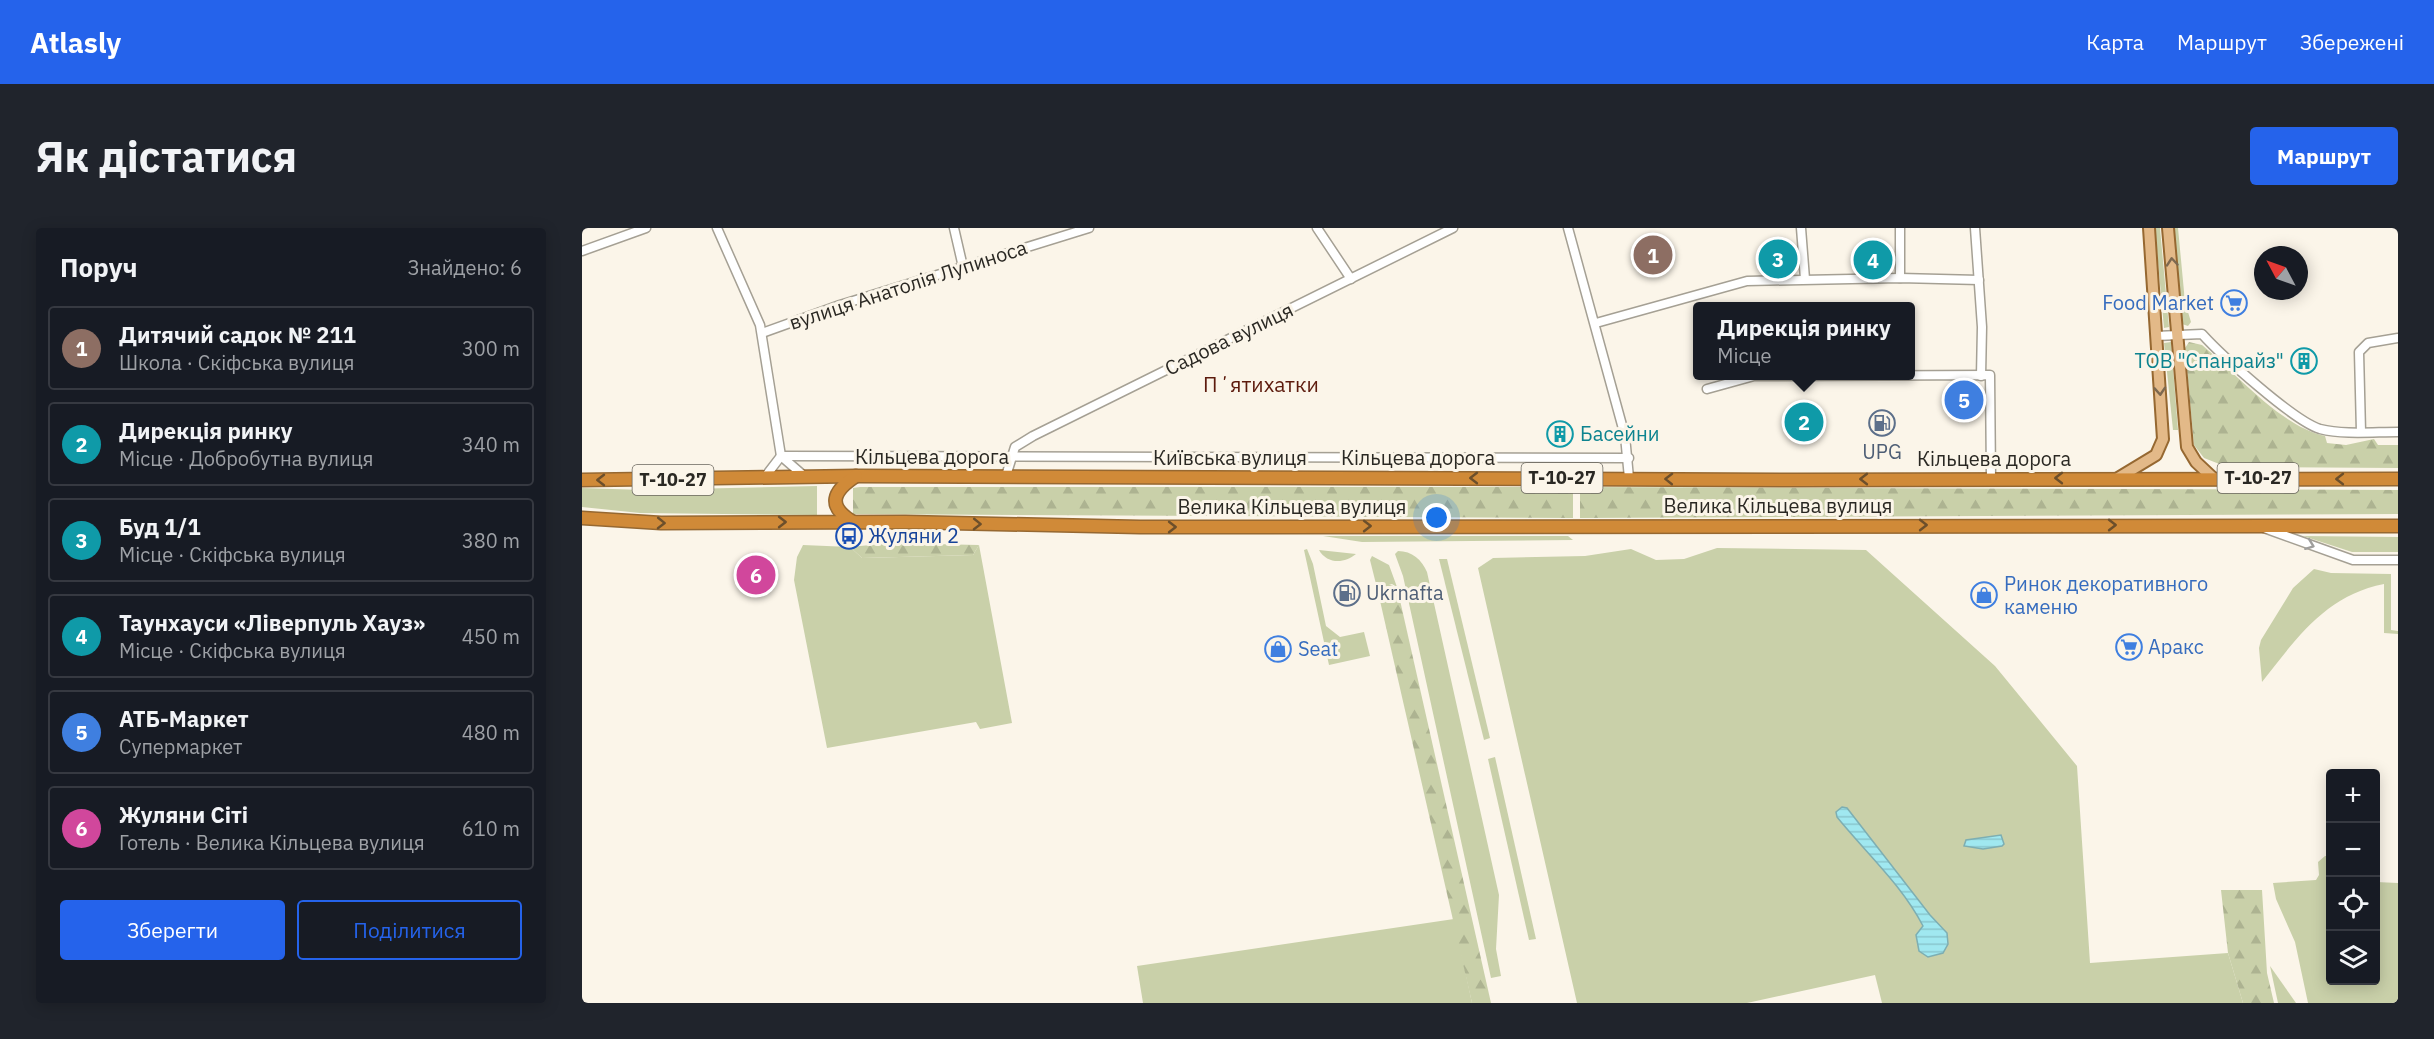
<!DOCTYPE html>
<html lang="uk">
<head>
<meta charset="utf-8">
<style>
  :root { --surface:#171b24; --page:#20242c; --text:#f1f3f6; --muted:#9ea1a6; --line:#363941; --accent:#2563eb }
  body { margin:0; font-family:"IBM Plex Sans",sans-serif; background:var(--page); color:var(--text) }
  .controls { position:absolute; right:18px; bottom:18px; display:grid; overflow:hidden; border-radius:6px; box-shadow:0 3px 15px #0003 }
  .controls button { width:54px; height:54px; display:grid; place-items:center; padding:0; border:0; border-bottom:2px solid var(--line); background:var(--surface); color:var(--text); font:30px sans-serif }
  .compass { position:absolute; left:1672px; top:18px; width:54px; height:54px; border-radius:50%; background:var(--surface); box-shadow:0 3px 15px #0003; rotate:311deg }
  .you { position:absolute; left:855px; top:290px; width:21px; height:21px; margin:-15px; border:4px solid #fff; border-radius:50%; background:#1a73e8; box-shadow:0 0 0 9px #1a73e833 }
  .badge { display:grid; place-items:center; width:39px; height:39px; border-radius:50%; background:var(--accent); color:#fff; font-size:20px; font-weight:700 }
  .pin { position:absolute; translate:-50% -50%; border:3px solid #fff; box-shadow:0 2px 6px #0006 }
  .popup { position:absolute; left:1111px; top:74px; width:222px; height:78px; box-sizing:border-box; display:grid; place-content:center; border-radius:6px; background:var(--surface); filter:drop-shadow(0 2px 4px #0005); font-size:20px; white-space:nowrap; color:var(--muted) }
  .popup b { font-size:22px; color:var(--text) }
  .popup::after { content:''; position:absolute; left:50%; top:100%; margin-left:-12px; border:12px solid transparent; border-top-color:var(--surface) }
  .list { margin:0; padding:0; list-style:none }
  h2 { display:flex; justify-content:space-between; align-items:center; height:78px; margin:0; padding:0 24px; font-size:26px }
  h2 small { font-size:20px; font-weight:400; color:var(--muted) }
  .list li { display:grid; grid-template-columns:39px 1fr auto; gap:18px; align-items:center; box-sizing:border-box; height:84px; margin:0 12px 12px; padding:0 12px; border:2px solid var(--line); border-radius:6px }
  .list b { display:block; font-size:22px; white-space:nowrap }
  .list p { margin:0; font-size:20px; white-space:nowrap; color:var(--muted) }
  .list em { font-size:20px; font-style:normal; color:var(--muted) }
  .actions { display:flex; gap:12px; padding:18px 24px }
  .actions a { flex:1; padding:14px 0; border:2px solid var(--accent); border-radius:6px; text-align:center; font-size:21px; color:var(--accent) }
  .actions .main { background:var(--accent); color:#fff }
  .icon { flex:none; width:33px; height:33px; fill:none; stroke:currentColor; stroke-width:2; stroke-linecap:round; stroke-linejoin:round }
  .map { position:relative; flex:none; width:1816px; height:775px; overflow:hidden; border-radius:6px }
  header { display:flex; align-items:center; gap:36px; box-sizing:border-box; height:84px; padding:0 30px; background:var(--accent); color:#fff }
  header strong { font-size:28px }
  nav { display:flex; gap:33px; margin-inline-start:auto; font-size:21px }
  .intro { display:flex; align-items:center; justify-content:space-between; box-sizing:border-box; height:144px; padding:0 36px }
  h1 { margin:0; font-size:42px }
  .button { padding:15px 27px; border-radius:6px; background:var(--accent); color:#fff; font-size:21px; font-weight:700 }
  main { display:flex; gap:36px; padding:0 36px }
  aside { flex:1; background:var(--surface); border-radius:6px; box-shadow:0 3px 15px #0003 }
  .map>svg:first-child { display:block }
  .green { fill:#c9d0a9 }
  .forest { fill:url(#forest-firs) }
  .water { fill:url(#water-rules); stroke:#7daeb2; stroke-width:1.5 }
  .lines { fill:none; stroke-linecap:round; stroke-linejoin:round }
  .minor-casing { stroke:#a5a094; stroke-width:11 }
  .major-casing { stroke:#966831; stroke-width:14 }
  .highway-casing { stroke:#966831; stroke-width:15 }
  .minor { stroke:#fff; stroke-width:8 }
  .major { stroke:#e3b988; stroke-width:10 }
  .highway { stroke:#d08a38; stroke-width:12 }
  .oneway { stroke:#7d6950 }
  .oneway2 { stroke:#6c4f2b }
  .oneway3 { stroke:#9f9e9c }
  .labels { text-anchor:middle; stroke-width:6; stroke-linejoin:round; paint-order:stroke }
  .shield { fill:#fbf5e9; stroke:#69665e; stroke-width:1.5 }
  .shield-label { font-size:18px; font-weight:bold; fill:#2a2823 }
  .street-label { font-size:20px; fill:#2a2823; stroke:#fbf5e9 }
  .shop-label { font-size:20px; fill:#366cbe; stroke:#fbf5e9; text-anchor:start }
  .culture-label { font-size:20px; fill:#0d838f; stroke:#fbf5e9; text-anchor:end }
  .service-label { font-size:20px; fill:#4e5e75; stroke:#fbf5e9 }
  .transit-label { font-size:20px; fill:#164399; stroke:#fbf5e9; text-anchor:start }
  .neighbourhood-label { font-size:21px; fill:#5d1b0d; stroke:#fbf5e9 }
</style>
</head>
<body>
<header>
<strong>Atlasly</strong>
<nav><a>Карта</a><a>Маршрут</a><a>Збережені</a></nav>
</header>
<div class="intro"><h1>Як дістатися</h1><a class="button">Маршрут</a></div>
<main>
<aside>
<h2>Поруч<small>Знайдено: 6</small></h2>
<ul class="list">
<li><span class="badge" style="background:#8d6e63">1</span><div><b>Дитячий садок № 211</b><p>Школа · Скіфська вулиця</p></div><em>300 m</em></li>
<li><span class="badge" style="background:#0f9aa8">2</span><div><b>Дирекція ринку</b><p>Місце · Добробутна вулиця</p></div><em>340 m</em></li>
<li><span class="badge" style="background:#0f9aa8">3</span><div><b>Буд 1/1</b><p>Місце · Скіфська вулиця</p></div><em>380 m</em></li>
<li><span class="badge" style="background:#0f9aa8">4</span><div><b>Таунхауси «Ліверпуль Хауз»</b><p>Місце · Скіфська вулиця</p></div><em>450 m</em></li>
<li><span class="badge" style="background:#3f7fe0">5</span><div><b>АТБ-Маркет</b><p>Супермаркет</p></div><em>480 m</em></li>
<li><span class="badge" style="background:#d1479c">6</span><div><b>Жуляни Сіті</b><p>Готель · Велика Кільцева вулиця</p></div><em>610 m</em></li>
</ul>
<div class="actions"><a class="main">Зберегти</a><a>Поділитися</a></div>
</aside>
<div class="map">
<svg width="1816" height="775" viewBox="0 0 1816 775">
  <defs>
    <pattern id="forest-firs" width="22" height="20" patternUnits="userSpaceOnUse" patternTransform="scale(1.5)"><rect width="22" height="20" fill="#c9d0a9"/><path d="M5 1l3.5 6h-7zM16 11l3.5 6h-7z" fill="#adb391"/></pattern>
    <pattern id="water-rules" width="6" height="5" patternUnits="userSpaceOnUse" patternTransform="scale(1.5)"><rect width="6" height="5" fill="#a0e8f0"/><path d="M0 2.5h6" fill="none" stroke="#8ac7ce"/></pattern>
  </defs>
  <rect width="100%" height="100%" fill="#fbf5e9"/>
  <g class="green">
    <polygon points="1573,0 1578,0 1587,99 1582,100"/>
    <polygon points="1591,0 1596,0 1603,74 1609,94 1606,98 1600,96"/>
    <polygon points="1589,114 1596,202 1591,202 1582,115"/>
    <polygon points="235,258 235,287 58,285 0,279 0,260 61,262"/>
    <polygon points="741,308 986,308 991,312 780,314"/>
    <polygon points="1721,308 1816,309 1816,324 1770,324"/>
    <polygon points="221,317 268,319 280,330 391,327 397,317 430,495 398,501 394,494 245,520 212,352 215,329"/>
    <polygon points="1135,320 1284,322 1413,438 1495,538 1508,735 1646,725 1661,775 1300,775 1293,747 1165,775 995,775 896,340 911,330 1003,328 1049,321 1074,332 1102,331"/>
    <polygon points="725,321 731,336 744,398 758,409 782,404 788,428 747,437 722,322"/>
    <path d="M737,322L774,326C762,336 745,336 737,322Z"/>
    <path d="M816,323C830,323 840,332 845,344L917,667L914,721L919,748L909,750L821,348L813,326Z"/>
    <polygon points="790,328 807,337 815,359 810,356 800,359 796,364 788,332"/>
    <polygon points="857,331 865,331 908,510 902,512"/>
    <path d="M1732,341L1749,345L1809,346V402L1816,403V406L1802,405V356C1744,367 1714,411 1680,454L1677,420L1679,412L1711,360Z"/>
    <polygon points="913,529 954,711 947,712 906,531"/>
    <polygon points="1743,628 1748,628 1748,752 1794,752 1794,654 1816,655 1816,775 1726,775 1713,714 1694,671 1691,655 1734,652 1737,647 1736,634"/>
    <polygon points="872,691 890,775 561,775 555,738"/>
    <polygon points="1688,738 1714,775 1696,775"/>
  </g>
  <g class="forest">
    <path d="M1607,114L1620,117C1656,147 1698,198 1743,208L1745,215L1764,217L1792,211L1796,217H1816V240L1645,239L1622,230L1612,217L1603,120Z"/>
    <polygon points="278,259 991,259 991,290 271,286 271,260"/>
    <polygon points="998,259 1816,262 1816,286 998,290"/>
    <polygon points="309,315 397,317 391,327 280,330 268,319"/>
    <polygon points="804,356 815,359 909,775 890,775 796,364"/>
    <polygon points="1639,662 1680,662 1685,745 1692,775 1661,775 1646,725"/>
  </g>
  <g class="water">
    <path d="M1260,579L1265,580L1348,687L1365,705L1366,716L1361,725L1346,729L1337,723L1334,707L1341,698C1320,657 1284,625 1255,589L1254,584Z"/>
    <polygon points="1419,607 1422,616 1420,618 1401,621 1382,618 1384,612"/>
  </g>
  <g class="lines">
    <g class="minor-casing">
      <g id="minor">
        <polyline points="135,0 178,97 199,228 222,248"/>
        <polyline points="372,0 381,39"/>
        <polyline points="735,0 769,51"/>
        <polyline points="986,0 1043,208 1047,250"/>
        <polyline points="1219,0 1223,51"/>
        <polyline points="1318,0 1318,50"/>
        <polyline points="1393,0 1400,99 1399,148"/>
        <polyline points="0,23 64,0"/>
        <polyline points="1014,95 1165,53 1318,50 1397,52"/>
        <polyline points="180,105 258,77 507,0"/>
        <path d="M1574,108L1620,106C1640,128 1712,193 1738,201C1762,207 1791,204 1816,204"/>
        <polyline points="1125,161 1172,148 1408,147 1409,251"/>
        <polyline points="1779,204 1777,124 1786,115 1816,110"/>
        <polyline points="199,228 1047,230"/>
        <polyline points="424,248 433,219 451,208 871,0"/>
        <polyline points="183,249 199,228"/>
        <polyline points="1682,300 1771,332 1816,332"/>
      </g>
    </g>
    <g class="major-casing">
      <g id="major">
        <polyline points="1586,0 1605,219 1614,234 1631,250"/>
        <polyline points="1536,250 1574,227 1581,211 1567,0"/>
      </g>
    </g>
    <g class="highway-casing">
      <g id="highway">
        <polyline points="0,252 275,248 1215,252 1816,251"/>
        <polyline points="0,290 79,295 323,294 558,299 1816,298"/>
        <path d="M271,294C244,278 251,263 274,248"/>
      </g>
    </g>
    <use href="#minor" class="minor"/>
    <use href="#major" class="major"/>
    <use href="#highway" class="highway"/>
  </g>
  <defs><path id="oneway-chevron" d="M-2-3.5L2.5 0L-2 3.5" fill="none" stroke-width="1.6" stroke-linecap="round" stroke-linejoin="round" transform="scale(1.5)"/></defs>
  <g class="oneway">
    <use href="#oneway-chevron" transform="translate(1590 34) rotate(-95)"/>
    <use href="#oneway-chevron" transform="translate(1578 163) rotate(86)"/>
  </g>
  <g class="oneway2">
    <use href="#oneway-chevron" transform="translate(892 250) rotate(-180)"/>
    <use href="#oneway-chevron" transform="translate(1477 250) rotate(180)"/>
    <use href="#oneway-chevron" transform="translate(1087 251) rotate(-179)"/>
    <use href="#oneway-chevron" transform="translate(1282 251) rotate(180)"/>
    <use href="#oneway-chevron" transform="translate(1758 251) rotate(-180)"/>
    <use href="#oneway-chevron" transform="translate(19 252) rotate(-180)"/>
    <use href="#oneway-chevron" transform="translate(200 294)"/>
    <use href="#oneway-chevron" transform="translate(79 295) rotate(1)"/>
    <use href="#oneway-chevron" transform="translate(395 296) rotate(1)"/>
    <use href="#oneway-chevron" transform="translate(1341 297)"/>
    <use href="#oneway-chevron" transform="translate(1530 297)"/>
    <use href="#oneway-chevron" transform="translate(785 298)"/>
    <use href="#oneway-chevron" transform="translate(590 299)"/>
  </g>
  <use class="oneway3" href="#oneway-chevron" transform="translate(1728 317) rotate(21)"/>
  <defs>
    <g id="supermarket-ring" transform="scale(1.35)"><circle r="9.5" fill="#fbf5e9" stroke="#3f7fe0" stroke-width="1.5"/><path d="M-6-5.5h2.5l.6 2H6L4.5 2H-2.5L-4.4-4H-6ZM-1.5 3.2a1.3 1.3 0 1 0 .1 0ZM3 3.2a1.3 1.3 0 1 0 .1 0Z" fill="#3f7fe0"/></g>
    <g id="building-ring" transform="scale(1.35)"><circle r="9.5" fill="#fbf5e9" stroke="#0f9aa8" stroke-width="1.5"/><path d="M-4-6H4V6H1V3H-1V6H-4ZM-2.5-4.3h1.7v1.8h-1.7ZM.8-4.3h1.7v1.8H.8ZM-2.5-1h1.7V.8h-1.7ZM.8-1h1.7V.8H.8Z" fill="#0f9aa8"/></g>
    <g id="fuel-ring" transform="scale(1.35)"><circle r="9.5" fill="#fbf5e9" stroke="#5c6f8a" stroke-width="1.5"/><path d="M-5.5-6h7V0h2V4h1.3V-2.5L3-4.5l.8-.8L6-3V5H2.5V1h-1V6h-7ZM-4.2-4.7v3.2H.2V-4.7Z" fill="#5c6f8a"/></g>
    <g id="bus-ring" transform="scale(1.35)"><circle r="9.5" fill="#fbf5e9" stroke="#1a4fb4" stroke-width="1.5"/><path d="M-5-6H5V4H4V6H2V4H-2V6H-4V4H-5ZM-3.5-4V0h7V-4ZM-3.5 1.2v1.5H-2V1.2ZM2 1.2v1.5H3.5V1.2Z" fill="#1a4fb4"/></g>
    <g id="shop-ring" transform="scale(1.35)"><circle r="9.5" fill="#fbf5e9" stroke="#3f7fe0" stroke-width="1.5"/><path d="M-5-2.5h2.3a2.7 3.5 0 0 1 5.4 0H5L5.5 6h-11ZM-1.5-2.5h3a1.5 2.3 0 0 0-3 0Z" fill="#3f7fe0"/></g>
  </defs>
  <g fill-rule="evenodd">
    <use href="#supermarket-ring" x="1652" y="75"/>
    <use href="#building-ring" x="1722" y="133"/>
    <use href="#fuel-ring" x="1300" y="195"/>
    <use href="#building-ring" x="978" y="206"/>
    <use href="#bus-ring" x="267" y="308"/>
    <use href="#fuel-ring" x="765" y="365"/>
    <use href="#shop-ring" x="1402" y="367"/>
    <use href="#supermarket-ring" x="1547" y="419"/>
    <use href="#shop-ring" x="696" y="421"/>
  </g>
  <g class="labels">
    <g class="shield">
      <rect x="939.5" y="235" width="81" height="30" rx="4.5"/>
      <rect x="1635.5" y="235" width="81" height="30" rx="4.5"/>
      <rect x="50.5" y="237" width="81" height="30" rx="4.5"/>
    </g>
    <g class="shield-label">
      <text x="980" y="256">Т-10-27</text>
      <text x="1676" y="256">Т-10-27</text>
      <text x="91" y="258">Т-10-27</text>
    </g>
    <g class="street-label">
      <text transform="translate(326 57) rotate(-18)" y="7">вулиця Анатолія Лупиноса</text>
      <text transform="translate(647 111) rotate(-26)" y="7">Садова вулиця</text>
      <text x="350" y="236">Кільцева дорога</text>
      <text x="648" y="237">Київська вулиця</text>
      <text x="836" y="237">Кільцева дорога</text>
      <text x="1412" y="238">Кільцева дорога</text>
      <text x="1196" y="285">Велика Кільцева вулиця</text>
      <text x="710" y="286">Велика Кільцева вулиця</text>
    </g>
    <g class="shop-label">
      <text x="1632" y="82" text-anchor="end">Food Market</text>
      <text x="1422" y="363">Ринок декоративного<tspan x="1422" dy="23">каменю</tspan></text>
      <text x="1566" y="426">Аракс</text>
      <text x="716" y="428">Seat</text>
    </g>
    <g class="culture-label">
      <text x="1702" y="140">ТОВ "Спанрайз"</text>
      <text x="998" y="213" text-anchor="start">Басейни</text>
    </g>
    <g class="service-label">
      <text x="1300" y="231">UPG</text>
      <text x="784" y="372" text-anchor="start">Ukrnafta</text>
    </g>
    <g class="transit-label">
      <text x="286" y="315">Жуляни 2</text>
    </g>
    <g class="neighbourhood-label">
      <text x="679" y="164">Пʼятихатки</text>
    </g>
  </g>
</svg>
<div class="controls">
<button>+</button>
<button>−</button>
<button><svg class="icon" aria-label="locate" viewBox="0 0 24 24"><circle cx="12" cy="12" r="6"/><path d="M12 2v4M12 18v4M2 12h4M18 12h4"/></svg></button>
<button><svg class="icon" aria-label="layers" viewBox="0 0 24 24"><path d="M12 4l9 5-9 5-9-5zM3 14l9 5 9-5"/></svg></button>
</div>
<svg class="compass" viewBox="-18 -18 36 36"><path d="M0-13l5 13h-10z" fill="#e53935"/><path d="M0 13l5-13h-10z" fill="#9ea1a6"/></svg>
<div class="you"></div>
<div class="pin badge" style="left:1071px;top:27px;background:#8d6e63">1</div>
<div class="pin badge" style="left:1222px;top:194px;background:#0f9aa8">2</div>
<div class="popup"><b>Дирекція ринку</b>Місце</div>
<div class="pin badge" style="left:1196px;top:31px;background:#0f9aa8">3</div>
<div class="pin badge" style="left:1291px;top:32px;background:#0f9aa8">4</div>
<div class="pin badge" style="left:1382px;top:172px;background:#3f7fe0">5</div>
<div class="pin badge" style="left:174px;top:347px;background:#d1479c">6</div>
</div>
</main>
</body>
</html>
